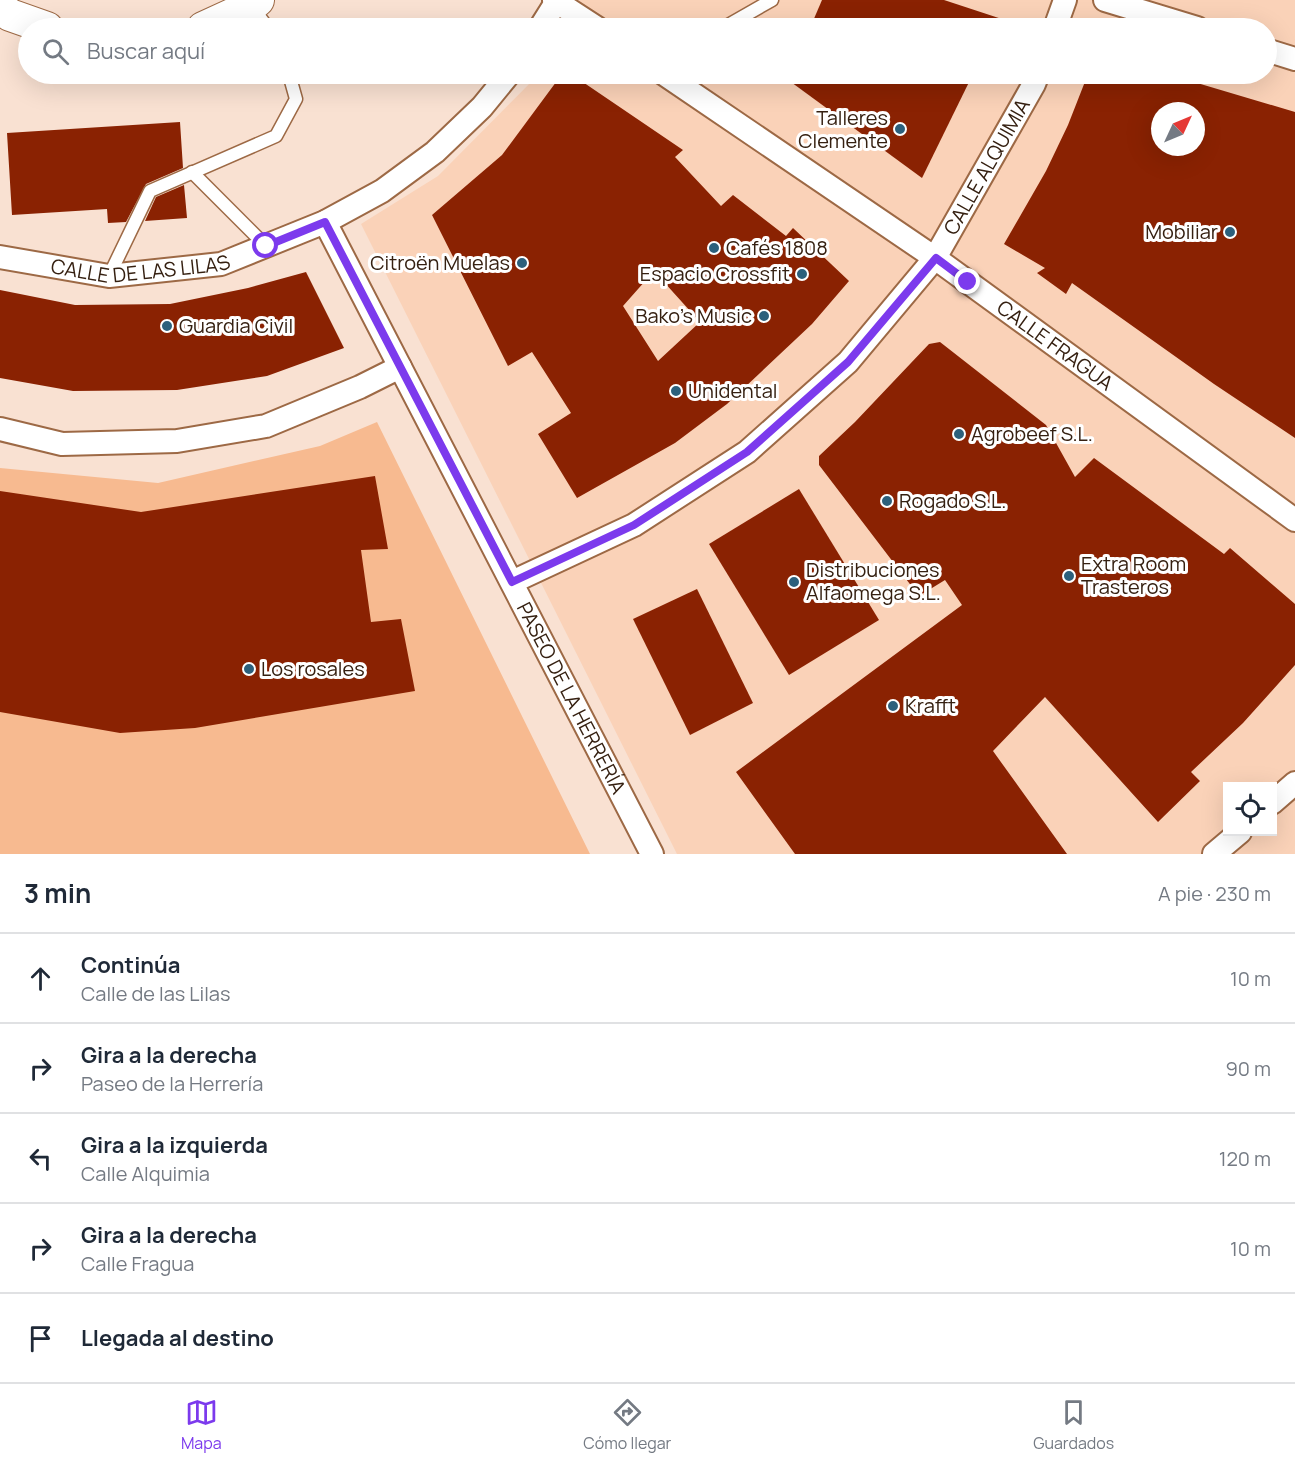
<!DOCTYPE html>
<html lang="es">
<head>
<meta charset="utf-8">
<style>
  :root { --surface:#fff; --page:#f6f6f7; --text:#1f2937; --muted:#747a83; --line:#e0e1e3; --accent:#7c3aed }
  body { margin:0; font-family:Manrope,sans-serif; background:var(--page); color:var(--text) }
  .controls { position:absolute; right:18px; bottom:18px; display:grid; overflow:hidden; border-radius:0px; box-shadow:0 6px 24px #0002 }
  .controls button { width:54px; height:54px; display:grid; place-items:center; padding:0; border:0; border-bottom:2px solid var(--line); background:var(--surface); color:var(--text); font:30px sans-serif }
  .compass { position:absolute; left:1151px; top:102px; width:54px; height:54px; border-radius:50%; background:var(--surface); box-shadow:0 6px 24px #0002; rotate:46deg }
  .stop { position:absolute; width:18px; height:18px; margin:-14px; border:4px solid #7c3aed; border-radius:50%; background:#fff }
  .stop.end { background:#7c3aed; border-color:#fff; box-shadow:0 2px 6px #0008 }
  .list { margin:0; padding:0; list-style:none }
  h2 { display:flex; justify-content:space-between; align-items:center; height:78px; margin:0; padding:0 24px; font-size:26px }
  h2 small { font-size:20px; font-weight:400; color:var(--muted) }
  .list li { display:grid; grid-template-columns:39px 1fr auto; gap:18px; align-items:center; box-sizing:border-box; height:90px; padding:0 24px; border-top:2px solid var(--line) }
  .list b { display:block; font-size:22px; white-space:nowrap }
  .list p { margin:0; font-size:20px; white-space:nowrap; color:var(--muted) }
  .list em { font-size:20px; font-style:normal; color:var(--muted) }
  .icon { flex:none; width:33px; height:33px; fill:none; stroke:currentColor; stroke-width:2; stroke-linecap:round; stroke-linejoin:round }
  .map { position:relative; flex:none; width:1295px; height:854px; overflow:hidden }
  .search { position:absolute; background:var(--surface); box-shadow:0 6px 24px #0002; left:18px; right:18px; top:18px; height:66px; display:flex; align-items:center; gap:15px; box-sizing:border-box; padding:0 21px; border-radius:33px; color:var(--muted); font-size:22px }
  .sheet { height:528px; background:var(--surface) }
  nav { display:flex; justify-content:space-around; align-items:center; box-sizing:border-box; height:84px; border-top:2px solid var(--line); background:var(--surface); font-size:16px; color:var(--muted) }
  nav a { display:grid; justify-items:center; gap:3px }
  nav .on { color:var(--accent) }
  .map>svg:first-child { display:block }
  .built { fill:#fad2b8; fill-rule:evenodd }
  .green { fill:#f7ba90 }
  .building { fill:#8a2202; fill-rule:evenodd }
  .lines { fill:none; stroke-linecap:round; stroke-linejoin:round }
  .lane-casing { stroke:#9d6945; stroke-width:15 }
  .street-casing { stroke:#9d6945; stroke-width:26 }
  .secondary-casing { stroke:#9d6945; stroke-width:34 }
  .lane { stroke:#fff; stroke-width:12 }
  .street { stroke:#fff; stroke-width:22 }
  .secondary { stroke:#fff; stroke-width:32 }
  .route { stroke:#7c3aed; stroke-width:8 }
  .poi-dot { fill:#2c607c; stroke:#fff; stroke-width:2 }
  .labels { text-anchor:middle; stroke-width:6; stroke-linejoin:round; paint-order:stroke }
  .poi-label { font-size:20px; fill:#352011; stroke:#fff; text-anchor:start }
  .street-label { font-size:20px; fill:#352011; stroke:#fff }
</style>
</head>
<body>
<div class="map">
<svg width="1295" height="854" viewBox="0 0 1295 854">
  <rect width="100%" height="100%" fill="#f9e1d2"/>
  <path class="built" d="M567,0H1295V854H677L361,224L438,176L539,74H1266V28H556ZM1160,111H1196V147H1160ZM1228,786H1272V832H1228Z"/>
  <polygon class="green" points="377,422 590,854 0,854 0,468 158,483 320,446"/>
  <g class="building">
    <polygon points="822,0 944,0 1017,24 1016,28 810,28"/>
    <path d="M562,74H571L683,150L675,157L721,206L733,195L786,236L793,228L849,281L812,324L727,404L675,443L577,498L538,434L571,413L532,352L508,366L432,215L502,155ZM654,271L700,322L658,361L623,306Z"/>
    <polygon points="780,74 973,74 922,178"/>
    <path d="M1088,74H1167L1295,112V438L1214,384L1072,283L1066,294L1037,273L1045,268L1004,244L1046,171L1068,125ZM1160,111H1196V147H1160Z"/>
    <polygon points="180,122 183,168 146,184 126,222 108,223 107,209 12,215 7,133"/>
    <polygon points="184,185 187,218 145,221 156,197"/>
    <polygon points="306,272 344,348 267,376 177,390 73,391 0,378 0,290 75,305 170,304 248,288"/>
    <polygon points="940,342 1046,425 1075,477 1094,458 1224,554 1230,548 1295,604 1295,665 1243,723 1191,772 1200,781 1158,822 1045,697 993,751 1067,854 795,854 736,772 962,605 945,580 919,596 819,465 819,456 855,422 929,344"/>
    <polygon points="375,476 388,549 361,550 371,622 401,619 415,691 195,728 120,733 0,712 0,491 141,512"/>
    <polygon points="799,489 879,620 789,675 709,544"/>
    <polygon points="697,589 753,703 690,735 633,619"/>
  </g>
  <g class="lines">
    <g class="lane-casing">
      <g id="lane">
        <polyline points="252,7 268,28"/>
        <polyline points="723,28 772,0"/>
        <polyline points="192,172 266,246"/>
        <polyline points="109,276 150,191 276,136 296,99 289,74"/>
      </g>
    </g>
    <g class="street-casing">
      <g id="street">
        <polyline points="554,0 597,28"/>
        <polyline points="1105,0 1197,28"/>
        <polyline points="540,28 557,1"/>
        <polyline points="1055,28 1065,0"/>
        <polyline points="1266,50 1295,59"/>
        <path id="s1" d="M664,74L935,258L1295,520"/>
        <path id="s2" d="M325,222L652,854"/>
        <path id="s3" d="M0,257L109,276L221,264L325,222L382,191L435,152L482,107L509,74"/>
        <polyline points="0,429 62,444 177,441 266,426 360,387 400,367"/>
        <path id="s4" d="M512,582L634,525L747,452L848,362L935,258L1034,84L1038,74"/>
        <polyline points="1272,803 1295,783"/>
        <polyline points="1214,854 1240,832"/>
      </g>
    </g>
    <g class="secondary-casing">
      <g id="secondary">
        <polyline points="0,7 10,15 47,28"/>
        <polyline points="203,28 251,6 258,0"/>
      </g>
    </g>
    <use href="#lane" class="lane"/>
    <use href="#street" class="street"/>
    <use href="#secondary" class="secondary"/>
  </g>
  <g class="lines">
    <polyline class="route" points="266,246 325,222 512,582 634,525 747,452 848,362 936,258 968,282"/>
  </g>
  <g class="poi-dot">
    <circle cx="900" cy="129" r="6"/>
    <circle cx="1230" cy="232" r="6"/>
    <circle cx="714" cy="248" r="6"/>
    <circle cx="522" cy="263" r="6"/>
    <circle cx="802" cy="274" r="6"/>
    <circle cx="764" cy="316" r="6"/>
    <circle cx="167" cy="326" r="6"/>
    <circle cx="676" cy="391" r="6"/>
    <circle cx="959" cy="434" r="6"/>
    <circle cx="887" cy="501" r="6"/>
    <circle cx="1069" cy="576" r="6"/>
    <circle cx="794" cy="582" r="6"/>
    <circle cx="249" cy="669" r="6"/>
    <circle cx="893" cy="706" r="6"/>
  </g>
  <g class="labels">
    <g class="poi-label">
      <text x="888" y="125" text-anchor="end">Talleres<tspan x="888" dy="23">Clemente</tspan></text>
      <text x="1218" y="239" text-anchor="end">Mobiliar</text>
      <text x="726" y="255">Cafés 1808</text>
      <text x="510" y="270" text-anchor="end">Citroën Muelas</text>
      <text x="790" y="281" text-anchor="end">Espacio Crossfit</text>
      <text x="752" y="323" text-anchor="end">Bako's Music</text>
      <text x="179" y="333">Guardia Civil</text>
      <text x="688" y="398">Unidental</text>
      <text x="971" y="441">Agrobeef S.L.</text>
      <text x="899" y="508">Rogado S.L.</text>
      <text x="1081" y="571">Extra Room<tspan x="1081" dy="23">Trasteros</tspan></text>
      <text x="806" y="577">Distribuciones<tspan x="806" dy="23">Alfaomega S.L.</tspan></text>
      <text x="261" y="676">Los rosales</text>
      <text x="905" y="713">Krafft</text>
    </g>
    <g class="street-label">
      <text dy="7" stroke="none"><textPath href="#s4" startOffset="645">CALLE ALQUIMIA</textPath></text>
      <text dy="7" stroke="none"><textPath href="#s3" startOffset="142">CALLE DE LAS LILAS</textPath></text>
      <text dy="7" stroke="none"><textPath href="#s1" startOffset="476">CALLE FRAGUA</textPath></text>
      <text dy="7" stroke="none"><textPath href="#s2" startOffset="536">PASEO DE LA HERRERÍA</textPath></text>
    </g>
  </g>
</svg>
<div class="controls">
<button><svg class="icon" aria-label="locate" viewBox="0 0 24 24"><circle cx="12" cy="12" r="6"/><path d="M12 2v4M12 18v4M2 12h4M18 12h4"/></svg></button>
</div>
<svg class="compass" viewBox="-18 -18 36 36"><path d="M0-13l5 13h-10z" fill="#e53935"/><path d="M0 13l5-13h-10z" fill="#747a83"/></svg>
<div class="stop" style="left:266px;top:246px"></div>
<div class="stop end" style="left:968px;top:282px"></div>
<div class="search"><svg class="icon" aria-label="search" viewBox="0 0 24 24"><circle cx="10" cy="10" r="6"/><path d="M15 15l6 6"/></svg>Buscar aquí</div>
</div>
<section class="sheet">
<h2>3 min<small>A pie · 230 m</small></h2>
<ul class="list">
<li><svg class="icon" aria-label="ahead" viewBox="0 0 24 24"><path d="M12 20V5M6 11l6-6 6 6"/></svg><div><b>Continúa</b><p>Calle de las Lilas</p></div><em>10 m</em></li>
<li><svg class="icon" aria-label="right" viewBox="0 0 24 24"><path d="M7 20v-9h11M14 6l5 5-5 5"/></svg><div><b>Gira a la derecha</b><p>Paseo de la Herrería</p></div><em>90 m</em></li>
<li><svg class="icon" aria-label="left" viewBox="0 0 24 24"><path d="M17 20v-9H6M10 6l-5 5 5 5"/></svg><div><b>Gira a la izquierda</b><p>Calle Alquimia</p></div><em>120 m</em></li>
<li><svg class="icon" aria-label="right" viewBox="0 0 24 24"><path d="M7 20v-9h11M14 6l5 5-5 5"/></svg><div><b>Gira a la derecha</b><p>Calle Fragua</p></div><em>10 m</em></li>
<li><svg class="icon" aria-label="arrive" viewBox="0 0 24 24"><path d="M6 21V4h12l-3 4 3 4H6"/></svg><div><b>Llegada al destino</b></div></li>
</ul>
</section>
<nav>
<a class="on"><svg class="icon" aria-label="map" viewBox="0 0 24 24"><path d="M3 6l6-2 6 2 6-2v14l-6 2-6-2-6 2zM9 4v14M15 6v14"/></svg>Mapa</a>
<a><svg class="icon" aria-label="directions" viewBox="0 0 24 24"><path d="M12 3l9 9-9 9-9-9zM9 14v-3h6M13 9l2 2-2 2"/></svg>Cómo llegar</a>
<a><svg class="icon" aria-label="saved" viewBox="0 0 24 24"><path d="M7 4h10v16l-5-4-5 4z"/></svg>Guardados</a>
</nav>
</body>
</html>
